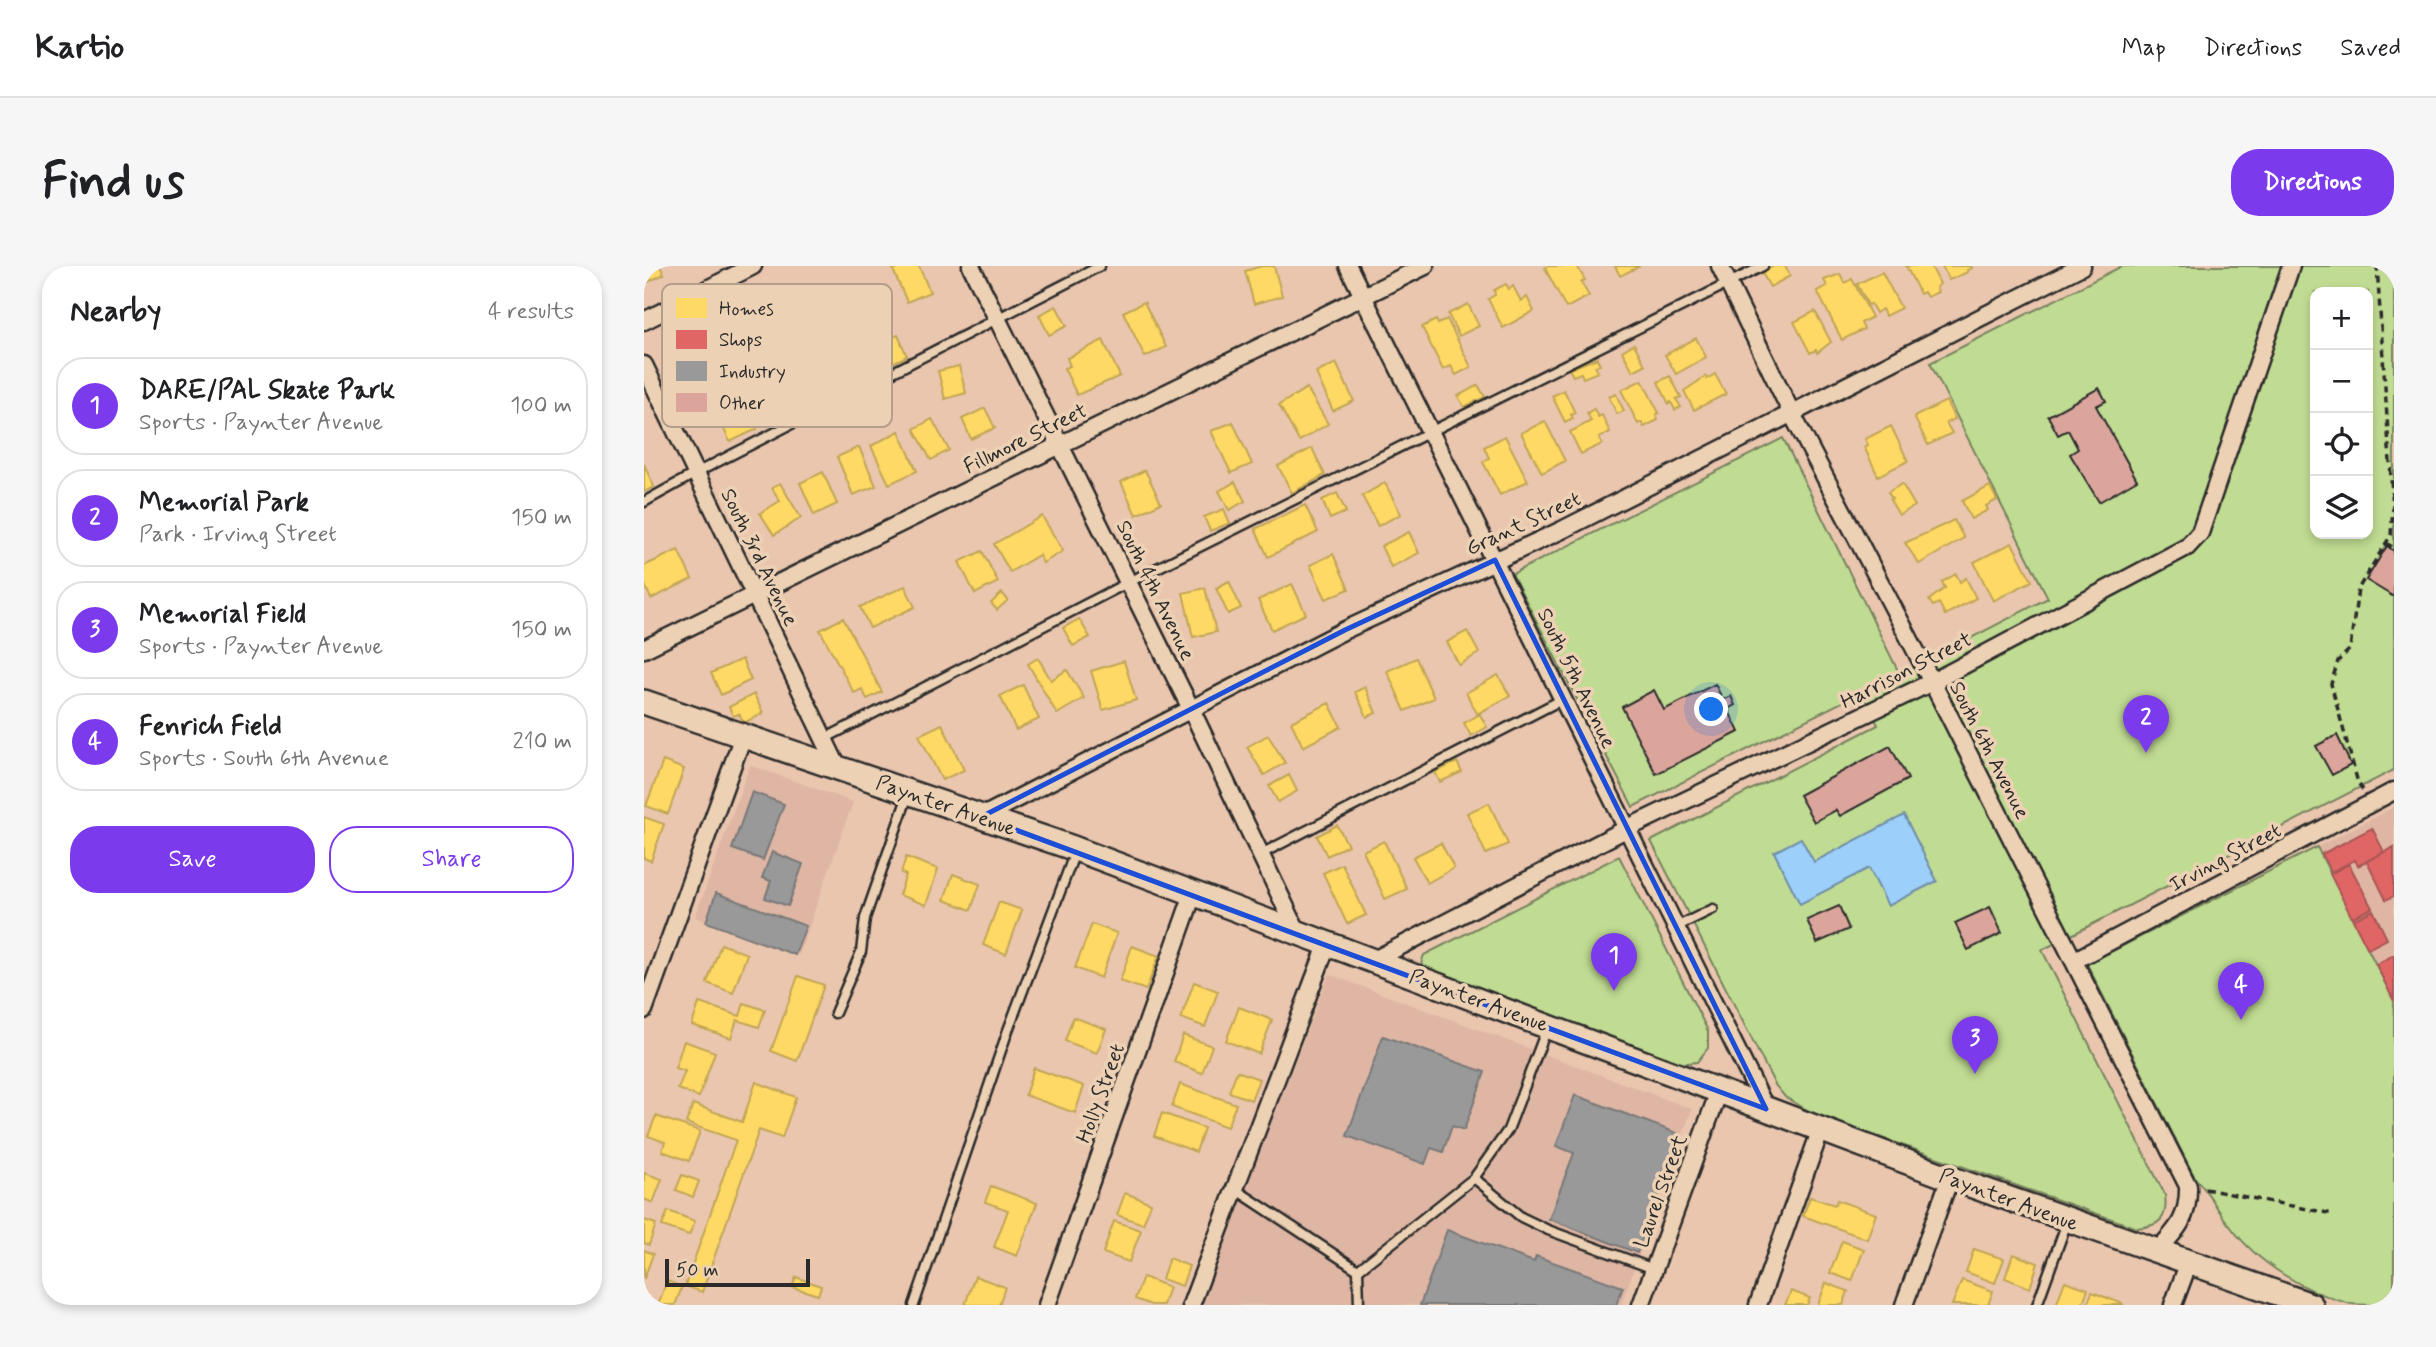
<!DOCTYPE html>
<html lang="en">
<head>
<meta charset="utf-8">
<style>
  :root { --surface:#fff; --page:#f6f6f6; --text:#202124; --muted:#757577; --line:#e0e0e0; --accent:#7c3aed }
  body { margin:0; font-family:Mynerve,sans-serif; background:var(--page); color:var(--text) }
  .controls { position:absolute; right:21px; top:21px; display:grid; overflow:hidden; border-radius:14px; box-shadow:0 4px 10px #0003 }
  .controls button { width:63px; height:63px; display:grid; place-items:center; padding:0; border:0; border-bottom:2px solid var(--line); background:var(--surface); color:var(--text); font:35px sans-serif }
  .scale { position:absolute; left:21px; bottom:18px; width:145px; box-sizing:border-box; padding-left:7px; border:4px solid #2b2b2b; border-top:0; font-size:19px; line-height:24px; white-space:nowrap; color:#2b2b2b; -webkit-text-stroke:5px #edd1b4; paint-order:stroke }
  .you { position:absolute; left:1068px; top:444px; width:24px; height:24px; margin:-18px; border:5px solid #fff; border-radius:50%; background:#1a73e8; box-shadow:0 0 0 10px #1a73e833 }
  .badge { display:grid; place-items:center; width:46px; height:46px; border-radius:50%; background:var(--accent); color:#fff; font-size:23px; font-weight:700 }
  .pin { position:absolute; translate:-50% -58px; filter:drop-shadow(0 2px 4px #0008) }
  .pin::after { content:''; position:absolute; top:37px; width:24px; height:21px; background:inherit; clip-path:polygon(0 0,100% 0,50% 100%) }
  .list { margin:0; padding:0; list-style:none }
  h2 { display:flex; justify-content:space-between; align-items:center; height:91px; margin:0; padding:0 28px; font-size:30px }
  h2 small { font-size:23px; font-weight:400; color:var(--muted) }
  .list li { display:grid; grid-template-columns:46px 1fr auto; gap:21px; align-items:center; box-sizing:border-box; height:98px; margin:0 14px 14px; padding:0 14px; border:2px solid var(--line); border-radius:28px }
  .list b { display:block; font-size:26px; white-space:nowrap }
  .list p { margin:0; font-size:23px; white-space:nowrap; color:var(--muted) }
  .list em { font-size:23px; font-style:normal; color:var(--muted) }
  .actions { display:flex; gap:14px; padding:21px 28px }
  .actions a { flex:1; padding:16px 0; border:2px solid var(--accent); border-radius:28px; text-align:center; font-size:24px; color:var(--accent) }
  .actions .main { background:var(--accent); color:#fff }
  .icon { flex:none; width:38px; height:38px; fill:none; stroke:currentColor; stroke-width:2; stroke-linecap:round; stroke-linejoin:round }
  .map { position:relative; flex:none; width:1750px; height:1039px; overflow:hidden; border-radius:28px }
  header { display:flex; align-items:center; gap:42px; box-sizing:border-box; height:98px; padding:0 35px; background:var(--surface); border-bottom:2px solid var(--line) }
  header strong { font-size:33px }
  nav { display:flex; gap:38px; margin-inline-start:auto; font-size:24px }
  .intro { display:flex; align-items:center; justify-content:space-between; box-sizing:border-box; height:168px; padding:0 42px }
  h1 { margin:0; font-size:49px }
  .button { padding:18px 32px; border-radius:28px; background:var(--accent); color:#fff; font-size:24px; font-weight:700 }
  main { display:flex; gap:42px; padding:0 42px }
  aside { flex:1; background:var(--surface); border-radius:28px; box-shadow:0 4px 10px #0003 }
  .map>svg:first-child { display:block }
  .built { fill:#dfb6a4 }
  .green { fill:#c0db92; stroke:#76835e; stroke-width:2; fill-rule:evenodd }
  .water { fill:#9ccff9; stroke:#6f8da7; stroke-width:2 }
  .homes { fill:#ffd966; stroke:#bfa554; stroke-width:2 }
  .shops { fill:#e06666; stroke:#aa5454; stroke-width:2 }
  .industry { fill:#999; stroke:#787878; stroke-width:2 }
  .building { fill:#dca59c; stroke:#2b2b2b; stroke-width:2 }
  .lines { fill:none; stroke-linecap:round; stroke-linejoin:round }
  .lane-casing { stroke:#2b2b2b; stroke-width:13 }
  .street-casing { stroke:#2b2b2b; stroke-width:21 }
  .secondary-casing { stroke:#2b2b2b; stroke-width:28 }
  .path { stroke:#2b2b2b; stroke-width:3.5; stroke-dasharray:7 5; stroke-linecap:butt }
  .lane { stroke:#edd1b4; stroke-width:8 }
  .street { stroke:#edd1b4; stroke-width:16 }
  .secondary { stroke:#edd1b4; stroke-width:23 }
  .marked { fill:none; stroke:#1d4ed8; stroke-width:5; stroke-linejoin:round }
  .labels { text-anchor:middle; stroke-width:7; stroke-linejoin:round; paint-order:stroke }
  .street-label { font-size:21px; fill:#2b2b2b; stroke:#edd1b4 }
  .key { fill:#edd1b4; stroke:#b39f8b; stroke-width:2 }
  .key-label { font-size:19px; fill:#2b2b2b }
</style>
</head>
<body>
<header>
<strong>Kartio</strong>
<nav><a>Map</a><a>Directions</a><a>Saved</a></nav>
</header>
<div class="intro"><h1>Find us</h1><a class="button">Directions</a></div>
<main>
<aside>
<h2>Nearby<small>4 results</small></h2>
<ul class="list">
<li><span class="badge">1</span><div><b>DARE/PAL Skate Park</b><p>Sports · Paynter Avenue</p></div><em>100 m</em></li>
<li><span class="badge">2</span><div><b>Memorial Park</b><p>Park · Irving Street</p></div><em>150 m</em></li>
<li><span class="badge">3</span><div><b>Memorial Field</b><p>Sports · Paynter Avenue</p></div><em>150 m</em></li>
<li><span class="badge">4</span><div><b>Fenrich Field</b><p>Sports · South 6th Avenue</p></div><em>210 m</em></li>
</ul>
<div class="actions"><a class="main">Save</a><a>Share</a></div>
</aside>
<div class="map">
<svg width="1750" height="1039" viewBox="0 0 1750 1039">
  <rect width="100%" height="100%" fill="#ebc6af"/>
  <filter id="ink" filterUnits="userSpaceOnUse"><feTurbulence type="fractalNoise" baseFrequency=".0143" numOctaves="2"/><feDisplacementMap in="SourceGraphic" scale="14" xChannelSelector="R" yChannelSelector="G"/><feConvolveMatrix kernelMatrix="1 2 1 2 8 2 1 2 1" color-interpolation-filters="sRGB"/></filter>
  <g filter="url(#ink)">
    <g class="built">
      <polygon points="106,499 209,536 155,689 51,651"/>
      <polygon points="1750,541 1750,735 1673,581"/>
      <polygon points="685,708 1048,843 977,1039 556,1039"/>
    </g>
    <g class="green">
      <path d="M1478,0H1750V504L1398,684L1521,929C1524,953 1516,960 1493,962L1170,848L1141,831L1131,819L1007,575L1234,459L1218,426L989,541L868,308L1139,172L1256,409L1404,332L1286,97ZM1671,26H1724V268H1671Z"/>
      <path d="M1673,581L1750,735V1039C1736,1039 1720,1039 1707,1038C1661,1026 1614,998 1586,960C1573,944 1566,927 1551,912L1443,698Z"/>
      <polygon points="975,590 1064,765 1064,782 1053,796 1035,798 779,701 777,698 780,689"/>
    </g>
    <polygon class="water" points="1260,549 1293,615 1244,640 1225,602 1156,638 1130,586 1157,572 1170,596"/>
    <g class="homes">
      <polygon points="0,0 16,0 20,8 0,18"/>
      <polygon points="259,0 275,0 286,26 263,36 249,4"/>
      <polygon points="618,0 630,0 638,30 610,38 601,5"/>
      <polygon points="904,0 933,0 941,14 937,16 945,30 922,42 901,2"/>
      <polygon points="971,0 996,0 976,10"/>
      <polygon points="1130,0 1141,0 1146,10 1126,21 1118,7"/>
      <polygon points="1262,0 1287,0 1296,18 1292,21 1294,26 1283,31 1280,26 1276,28"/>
      <polygon points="1298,0 1327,0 1328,2 1323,4 1324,6 1305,14"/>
      <polygon points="1238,6 1257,42 1241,50 1238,43 1232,47 1227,38 1224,39 1213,18"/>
      <polygon points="1196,8 1201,17 1208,13 1228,51 1217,57 1220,63 1198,74 1173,25 1183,20 1180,14"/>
      <polygon points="862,18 865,23 869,20 877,35 883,31 890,45 859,62 844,33 851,29 850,24"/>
      <polygon points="500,36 522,81 501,91 479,46"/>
      <polygon points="824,38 835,60 815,70 804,48"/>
      <polygon points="412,40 423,60 405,69 395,49"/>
      <polygon points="1171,45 1187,76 1173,87 1172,84 1166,87 1150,56"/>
      <polygon points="803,53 827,101 812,109 807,100 799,104 778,61 792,54 794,58"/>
      <polygon points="254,69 263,90 234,104 224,82"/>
      <polygon points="1052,72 1062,91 1032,108 1021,89"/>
      <polygon points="459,74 476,110 433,129 420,102 426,100 423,92"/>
      <polygon points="990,78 1001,99 989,105 978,85"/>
      <polygon points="76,88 113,163 86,176 50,101"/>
      <polygon points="953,92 956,99 951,100 954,106 939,112 937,107 929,110 925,103"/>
      <polygon points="692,97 710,135 689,145 672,107"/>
      <polygon points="315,100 322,127 301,133 294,105"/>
      <polygon points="1071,108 1082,128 1050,144 1040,125 1062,110 1063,113"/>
      <polygon points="1026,110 1037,131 1032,133 1037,141 1031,144 1027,136 1025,138 1014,116"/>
      <polygon points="998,114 1015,147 1012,149 1014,154 1000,161 997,156 994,158 977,124"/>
      <polygon points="834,119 841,131 820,141 814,130"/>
      <polygon points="663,122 684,158 655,175 635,139"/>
      <polygon points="242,123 250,145 231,152 223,130"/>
      <polygon points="920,124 931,147 927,149 929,152 921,156 908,130"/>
      <polygon points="972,128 980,145 973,148 965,131"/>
      <polygon points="1302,135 1311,153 1302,157 1308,167 1284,179 1270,151"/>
      <polygon points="341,142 351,162 327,173 318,153"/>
      <polygon points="950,143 954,151 958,149 966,166 955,172 958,178 937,188 926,166 947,155 943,147"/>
      <polygon points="288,153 305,184 287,194 270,163"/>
      <polygon points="901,155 921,195 898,207 877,167"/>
      <polygon points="589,156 608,198 587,207 567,165"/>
      <polygon points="1247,160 1264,195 1234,210 1220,181 1224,179 1221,173"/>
      <polygon points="255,165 273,205 245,218 227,180"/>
      <polygon points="861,170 884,215 856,229 839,196 845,192 840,181"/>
      <polygon points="215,181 232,220 209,229 193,191"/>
      <polygon points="668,182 681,209 648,227 634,200"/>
      <polygon points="0,198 10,221 0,226"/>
      <polygon points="501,204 517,237 492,249 477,216"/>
      <polygon points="179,206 193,238 170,249 156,217"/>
      <polygon points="591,216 601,235 585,244 575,225"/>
      <polygon points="136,217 157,252 130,269 116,247 136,235 128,222"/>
      <polygon points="741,217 757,248 734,260 718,230"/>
      <polygon points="1258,218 1271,240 1255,249 1246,234 1248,233 1244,226"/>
      <polygon points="1346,220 1353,234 1342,240 1344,244 1327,253 1318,235"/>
      <polygon points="693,227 702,246 686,253 678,234"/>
      <polygon points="661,239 674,266 624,291 611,263"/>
      <polygon points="580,243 586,257 566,265 560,251"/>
      <polygon points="398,250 419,285 399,297 395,289 366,306 350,278"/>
      <polygon points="1310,254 1320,272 1275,298 1261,277"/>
      <polygon points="765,266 775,287 747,301 737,280"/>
      <polygon points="1368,277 1388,315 1349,335 1330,296"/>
      <polygon points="34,284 48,313 7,333 0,317 0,300"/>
      <polygon points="338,285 354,316 331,328 315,296"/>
      <polygon points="689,288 705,323 682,333 666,299"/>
      <polygon points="1312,308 1316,316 1322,312 1332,332 1301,349 1295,337 1289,340 1285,334 1301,322 1298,316"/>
      <polygon points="585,315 597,342 584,348 572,322"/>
      <polygon points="648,318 662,348 628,364 614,334"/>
      <polygon points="261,320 271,341 226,362 216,341"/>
      <polygon points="561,322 572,366 549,371 539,327"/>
      <polygon points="358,327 364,334 353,344 347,337"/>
      <polygon points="199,352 238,426 223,433 218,423 210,427 176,364"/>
      <polygon points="435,353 446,371 429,380 419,362"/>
      <polygon points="823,365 835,387 815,399 803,376"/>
      <polygon points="394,392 407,414 423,404 440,432 413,448 384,398"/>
      <polygon points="772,392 790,432 761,445 743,405"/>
      <polygon points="98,393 107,414 77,429 67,407"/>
      <polygon points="480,395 492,434 459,444 447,405"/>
      <polygon points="854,409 866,430 835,447 843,461 827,470 820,457 834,449 822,427"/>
      <polygon points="379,419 395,453 372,464 356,430"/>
      <polygon points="721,421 732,447 723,451 711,426"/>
      <polygon points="110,428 119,447 100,457 95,448 89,450 85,441"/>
      <polygon points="685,437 697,461 659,481 647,456"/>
      <polygon points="298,458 320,504 298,514 275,469"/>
      <polygon points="624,469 641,497 620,509 603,481"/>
      <polygon points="19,495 40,503 24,548 2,540"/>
      <polygon points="813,496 818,506 796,516 791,506"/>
      <polygon points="645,509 653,525 634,536 625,520"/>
      <polygon points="845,537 864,578 842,588 823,547"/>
      <polygon points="0,551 20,558 7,595 0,592"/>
      <polygon points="693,559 704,579 683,590 673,570"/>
      <polygon points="740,575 763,623 741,633 719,585"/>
      <polygon points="797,577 810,602 783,617 769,591"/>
      <polygon points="262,591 294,603 282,639 255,629 262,609 257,607"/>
      <polygon points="698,598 722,649 703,658 679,607"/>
      <polygon points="309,608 336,618 327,644 300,634"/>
      <polygon points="355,636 378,644 362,688 339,679"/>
      <polygon points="448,658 473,667 457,712 431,702"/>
      <polygon points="77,678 103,688 89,727 63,717"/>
      <polygon points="488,680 515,690 502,724 476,715"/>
      <polygon points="154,710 180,719 153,795 127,785"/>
      <polygon points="550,716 574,725 561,761 537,752"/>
      <polygon points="55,737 96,750 100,737 121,744 115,761 93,754 87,772 48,759"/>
      <polygon points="595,741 628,754 615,788 582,775"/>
      <polygon points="429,751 462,763 453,787 421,775"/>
      <polygon points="539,769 568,780 558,807 530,796"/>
      <polygon points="40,775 71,786 55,831 34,823 41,805 31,802"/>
      <polygon points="390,802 440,820 431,847 381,829"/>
      <polygon points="593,805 615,813 607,834 585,826"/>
      <polygon points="112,816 152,831 138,872 115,864 58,1026 41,1020 92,874 42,857 49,838 98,856"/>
      <polygon points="536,818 592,838 583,861 528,841"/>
      <polygon points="518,847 560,862 552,886 510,870"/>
      <polygon points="12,850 56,865 45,895 18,885 21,876 4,870"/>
      <polygon points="0,907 18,913 9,937 0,933"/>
      <polygon points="38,909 55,915 49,931 32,924"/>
      <polygon points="347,920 393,937 373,990 350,981 364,944 341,936"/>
      <polygon points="481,927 507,937 499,958 473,949"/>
      <polygon points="1166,931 1191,939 1193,934 1232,948 1223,973 1159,950"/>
      <polygon points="24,945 51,955 45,969 18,960"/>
      <polygon points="0,954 12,958 5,979 0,977"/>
      <polygon points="470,955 497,964 485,996 459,987"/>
      <polygon points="1198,975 1220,983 1208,1015 1186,1007"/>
      <polygon points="1330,983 1360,993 1351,1017 1322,1006"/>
      <polygon points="0,984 9,988 0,1013"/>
      <polygon points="1369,988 1394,997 1386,1022 1361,1012"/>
      <polygon points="525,992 545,1000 538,1020 518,1013"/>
      <polygon points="331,1010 361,1021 355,1039 321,1039"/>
      <polygon points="152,1011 177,1020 174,1029 148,1021"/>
      <polygon points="499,1011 525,1021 519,1039 507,1039 491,1033"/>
      <polygon points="1318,1014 1349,1025 1344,1039 1308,1039"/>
      <polygon points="23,1015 38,1021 31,1039 14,1039"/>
      <polygon points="1421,1015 1444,1023 1438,1039 1412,1039"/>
      <polygon points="1182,1017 1204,1025 1199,1039 1174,1039"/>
      <polygon points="1147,1025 1166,1032 1163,1039 1141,1039"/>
      <polygon points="1448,1026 1479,1038 1479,1039 1443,1039"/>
    </g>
    <g class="shops">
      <polygon points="1728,562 1740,586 1714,600 1711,594 1687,606 1678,588"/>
      <polygon points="1750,581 1750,630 1742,634 1723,595"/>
      <polygon points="1705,598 1728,642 1708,652 1686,608"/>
      <polygon points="1729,644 1743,673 1724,683 1709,654"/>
      <polygon points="1750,689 1750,735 1732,698"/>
    </g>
    <g class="industry">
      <polygon points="108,526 140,538 119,594 88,583"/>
      <polygon points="128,586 159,598 144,640 121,632 127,615 118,612"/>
      <polygon points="72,627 162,660 151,689 62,656"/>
      <polygon points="739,770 841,806 820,864 808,860 799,886 787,882 781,898 703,870"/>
      <polygon points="931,829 1038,869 993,987 905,953 930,887 912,880"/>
      <polygon points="803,964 890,996 892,990 979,1021 972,1039 776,1039"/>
    </g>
    <g class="building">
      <polygon points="1455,122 1462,135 1452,140 1493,214 1455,236 1426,188 1434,183 1424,164 1414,169 1404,150"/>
      <polygon points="1743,280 1750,285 1750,331 1722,314"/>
      <polygon points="1071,418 1079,434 1087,430 1091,439 1084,443 1095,466 1012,508 978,441 1010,424 1020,444"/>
      <polygon points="1693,469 1707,499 1688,509 1672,480"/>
      <polygon points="1246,480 1264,513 1196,550 1192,544 1170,556 1155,529"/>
      <polygon points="1195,640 1205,663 1173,677 1163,654"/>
      <polygon points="1346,641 1358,667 1324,684 1311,657"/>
    </g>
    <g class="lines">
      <g class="lane-casing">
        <g id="lane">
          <polyline points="0,236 52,207 456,0"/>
          <polyline points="180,473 485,316 1119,0"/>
          <polyline points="617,588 919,433"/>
          <polyline points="1032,661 1069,643"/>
          <polyline points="191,747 217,686 221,652 264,529"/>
          <polyline points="830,912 877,951 904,964 1010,1003"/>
          <polyline points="591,923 714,1004 715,1039"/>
          <polyline points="714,1004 830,912 864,864 903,762"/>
          <polyline points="270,1039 363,767 431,586"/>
          <polyline points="1393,1039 1423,956"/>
        </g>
      </g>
      <g class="street-casing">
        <g id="street">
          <polyline points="327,0 547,443 655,669"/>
          <polyline points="704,0 1122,843"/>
          <path d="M1076,0L1148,148L1288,416L1544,920C1545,951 1534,963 1513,985"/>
          <polyline points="0,55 109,0"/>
          <polyline points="0,99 194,502"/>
          <polyline points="0,383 781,0"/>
          <polyline points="337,551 701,364 918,264 1438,0"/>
          <polyline points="1431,694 1750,525"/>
          <polyline points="728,695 984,562 1288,416 1543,281 1556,267 1647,0"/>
          <polyline points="0,744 99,470"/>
          <polyline points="403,1039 549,628"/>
          <polyline points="547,1039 683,679"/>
          <polyline points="997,1039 1075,825"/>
          <polyline points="1114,1039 1177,863"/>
          <polyline points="1260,1039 1306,912"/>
          <polyline points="1529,1039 1545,996"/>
        </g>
      </g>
      <g class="secondary-casing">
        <polyline id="secondary" points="0,436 429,582 1306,912 1667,1039"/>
      </g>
      <g class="path">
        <polyline points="1742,277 1750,282"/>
        <polyline points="1719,524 1714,517 1687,418 1694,395 1706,383 1714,323 1747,269 1749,242 1733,0"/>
        <polyline points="1561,923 1689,948"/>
      </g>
      <use href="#lane" class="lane"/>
      <use href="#street" class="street"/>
      <use href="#secondary" class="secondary"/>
    </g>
  </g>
  <path class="marked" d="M851,294L1122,843L337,551L701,364Z"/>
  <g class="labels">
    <g class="street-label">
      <text transform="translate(381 172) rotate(-26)" y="7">Fillmore Street</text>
      <text transform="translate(879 257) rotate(-25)" y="7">Grant Street</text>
      <text transform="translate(116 291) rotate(64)" y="7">South 3rd Avenue</text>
      <text transform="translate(512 324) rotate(64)" y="7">South 4th Avenue</text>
      <text transform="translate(1262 404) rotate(-27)" y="7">Harrison Street</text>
      <text transform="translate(933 412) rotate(64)" y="7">South 5th Avenue</text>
      <text transform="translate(1346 484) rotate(63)" y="7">South 6th Avenue</text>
      <text transform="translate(302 539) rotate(19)" y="7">Paynter Avenue</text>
      <text transform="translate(1581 591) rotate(-28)" y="7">Irving Street</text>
      <text transform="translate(835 734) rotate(20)" y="7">Paynter Avenue</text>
      <text transform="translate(456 827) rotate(-70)" y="7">Holly Street</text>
      <text transform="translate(1016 925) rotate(-70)" y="7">Laurel Street</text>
      <text transform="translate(1365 933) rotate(20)" y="7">Paynter Avenue</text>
    </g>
  </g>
  <rect x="18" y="18" width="230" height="143" rx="10" class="key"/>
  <rect x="32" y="32" width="31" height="20" fill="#ffd966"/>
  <rect x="32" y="64" width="31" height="19" fill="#e06666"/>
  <rect x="32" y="95" width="31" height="20" fill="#999"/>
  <rect x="32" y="127" width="31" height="19" fill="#dca59c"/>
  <g class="key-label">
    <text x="75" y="49">Homes</text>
    <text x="75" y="80">Shops</text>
    <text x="75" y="112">Industry</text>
    <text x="75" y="143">Other</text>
  </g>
</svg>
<div class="controls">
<button>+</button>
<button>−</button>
<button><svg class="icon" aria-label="locate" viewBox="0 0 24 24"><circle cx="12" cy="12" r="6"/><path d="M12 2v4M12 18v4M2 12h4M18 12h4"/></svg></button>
<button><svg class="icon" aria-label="layers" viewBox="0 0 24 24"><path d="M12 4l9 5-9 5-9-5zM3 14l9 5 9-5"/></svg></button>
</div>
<div class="scale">50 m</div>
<div class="you"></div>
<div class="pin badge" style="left:970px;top:725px">1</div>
<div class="pin badge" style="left:1502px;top:487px">2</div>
<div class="pin badge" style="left:1331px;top:808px">3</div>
<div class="pin badge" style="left:1597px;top:754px">4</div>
</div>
</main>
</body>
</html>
